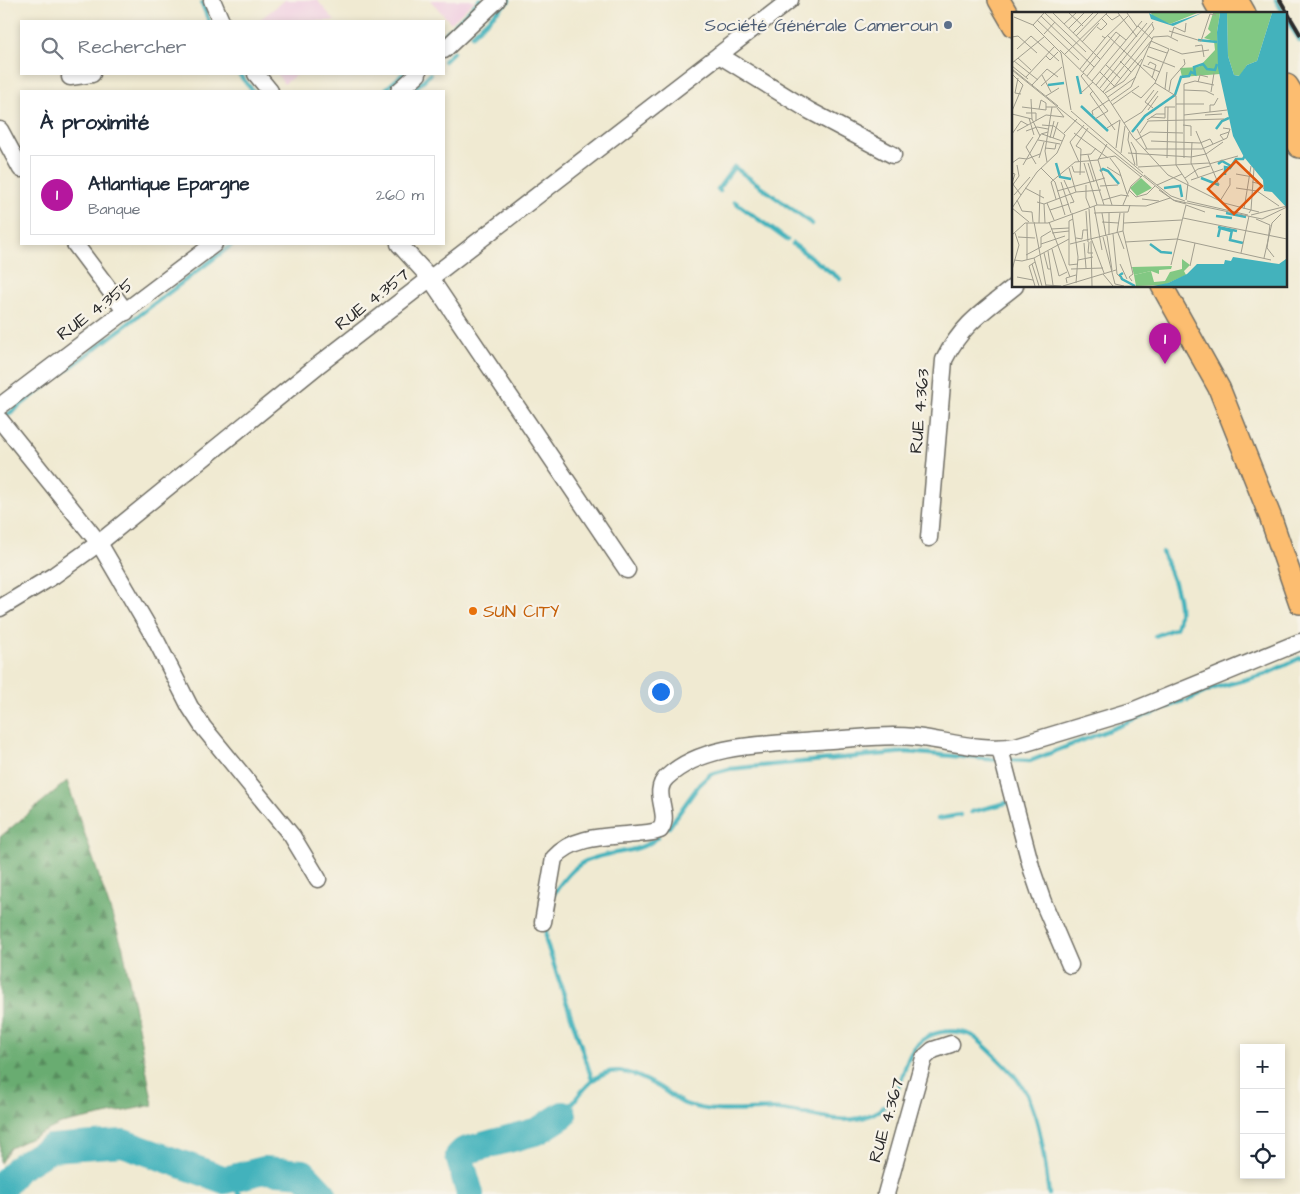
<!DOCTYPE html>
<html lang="fr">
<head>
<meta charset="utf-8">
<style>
  :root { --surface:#fff; --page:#f2f2f3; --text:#1f2937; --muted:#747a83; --line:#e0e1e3; --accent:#b5179e }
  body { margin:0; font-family:"Architects Daughter",sans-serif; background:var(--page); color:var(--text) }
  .controls { position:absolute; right:15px; bottom:15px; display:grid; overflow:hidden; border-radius:0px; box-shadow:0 2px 8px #0003 }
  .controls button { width:45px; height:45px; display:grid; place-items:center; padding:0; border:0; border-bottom:1px solid var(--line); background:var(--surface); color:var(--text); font:25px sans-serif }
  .you { position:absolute; left:660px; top:691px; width:18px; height:18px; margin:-12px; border:4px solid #fff; border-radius:50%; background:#1a73e8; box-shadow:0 0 0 8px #1a73e833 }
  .badge { display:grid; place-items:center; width:32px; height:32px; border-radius:50%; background:var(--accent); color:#fff; font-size:16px; font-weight:700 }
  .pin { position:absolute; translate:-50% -41px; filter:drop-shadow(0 1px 2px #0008) }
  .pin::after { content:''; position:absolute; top:26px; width:18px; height:15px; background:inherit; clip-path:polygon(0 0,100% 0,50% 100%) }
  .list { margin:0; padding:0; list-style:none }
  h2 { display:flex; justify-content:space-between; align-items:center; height:65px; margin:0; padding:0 20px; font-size:21px }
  h2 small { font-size:16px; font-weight:400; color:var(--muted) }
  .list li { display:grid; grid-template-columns:32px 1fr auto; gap:15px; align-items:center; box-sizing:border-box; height:80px; margin:0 10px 10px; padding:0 10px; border:1px solid var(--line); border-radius:0px }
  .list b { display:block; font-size:19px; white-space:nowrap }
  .list p { margin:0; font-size:16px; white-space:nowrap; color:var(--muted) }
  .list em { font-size:16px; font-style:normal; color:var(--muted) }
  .icon { flex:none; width:28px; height:28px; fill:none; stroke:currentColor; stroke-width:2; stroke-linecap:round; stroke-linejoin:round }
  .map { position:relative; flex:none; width:1300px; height:1194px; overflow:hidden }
  .search { position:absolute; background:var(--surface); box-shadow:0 2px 8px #0003; left:20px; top:20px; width:425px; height:55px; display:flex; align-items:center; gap:12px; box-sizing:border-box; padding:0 18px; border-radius:0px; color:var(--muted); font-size:19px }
  .panel { position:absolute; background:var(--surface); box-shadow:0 2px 8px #0003; left:20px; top:90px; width:425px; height:155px; border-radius:0px }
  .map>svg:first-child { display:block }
  .built { fill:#f1d0e2 }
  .forest { fill:url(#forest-firs); stroke:#4a6c4e }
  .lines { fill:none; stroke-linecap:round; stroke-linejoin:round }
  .stream { stroke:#43b2bc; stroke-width:4.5 }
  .river { stroke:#43b2bc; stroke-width:28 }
  .minor-casing { stroke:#706e65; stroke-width:19 }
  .major-casing { stroke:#706e65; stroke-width:24 }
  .highway-casing { stroke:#706e65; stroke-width:28 }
  .minor { stroke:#fff; stroke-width:16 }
  .major { stroke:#fcbd6f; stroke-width:21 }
  .highway { stroke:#fcbd6f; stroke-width:25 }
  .rail { stroke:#2b2b2b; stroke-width:4 }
  .service-dot { fill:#5c6f8a; stroke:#f7f3e8; stroke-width:2 }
  .food-dot { fill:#e8710a; stroke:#f7f3e8; stroke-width:2 }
  .labels { text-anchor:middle; stroke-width:4.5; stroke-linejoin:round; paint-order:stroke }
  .service-label { font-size:18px; fill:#4e5e75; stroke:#f7f3e8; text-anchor:end }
  .street-label { font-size:18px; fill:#2b2b2b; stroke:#f7f3e8 }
  .food-label { font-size:18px; fill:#c56008; stroke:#f7f3e8; text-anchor:start }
  .inset-river { fill:none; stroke:#43b2bc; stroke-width:2.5 }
  .inset-road { fill:none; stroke:#a19e8f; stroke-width:1 }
  .view { fill:#df570e; fill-opacity:0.15; stroke:#df570e; stroke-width:2.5 }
  .inset-edge { fill:none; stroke:#2b2b2b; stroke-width:2.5 }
</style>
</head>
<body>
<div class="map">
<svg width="1300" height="1194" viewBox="0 0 1300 1194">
  <defs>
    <pattern id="forest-firs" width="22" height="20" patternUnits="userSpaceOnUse" patternTransform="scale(1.25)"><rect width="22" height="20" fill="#69ac71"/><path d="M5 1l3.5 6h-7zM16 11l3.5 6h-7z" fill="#578c5d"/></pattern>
  </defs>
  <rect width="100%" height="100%" fill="#f7f3e8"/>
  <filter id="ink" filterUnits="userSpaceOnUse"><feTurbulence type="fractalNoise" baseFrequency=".02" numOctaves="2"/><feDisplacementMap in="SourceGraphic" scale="10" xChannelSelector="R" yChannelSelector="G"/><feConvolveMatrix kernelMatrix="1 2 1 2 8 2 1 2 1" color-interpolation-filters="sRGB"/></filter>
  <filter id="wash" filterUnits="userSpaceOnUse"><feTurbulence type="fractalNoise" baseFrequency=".0096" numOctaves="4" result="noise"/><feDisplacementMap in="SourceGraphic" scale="20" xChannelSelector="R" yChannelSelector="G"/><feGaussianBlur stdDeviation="1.12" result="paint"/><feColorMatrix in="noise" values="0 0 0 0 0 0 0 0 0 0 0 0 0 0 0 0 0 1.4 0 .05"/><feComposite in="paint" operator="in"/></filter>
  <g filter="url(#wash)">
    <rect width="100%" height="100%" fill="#f0ead2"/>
    <g class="built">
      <polygon points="285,0 317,0 335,21 258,21"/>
      <polygon points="430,0 475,0 451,23"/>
      <polygon points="277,74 297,74 284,84"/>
    </g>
    <polygon class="forest" points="67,781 123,948 153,1105 61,1124 10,1148 0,1163 0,837"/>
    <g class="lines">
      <g class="stream">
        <polyline points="1276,0 1284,14"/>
        <polyline points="202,3 209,21"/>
        <polyline points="1286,18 1300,41"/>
        <polyline points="444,35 480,0"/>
        <polyline points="472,35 509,0"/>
        <polyline points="444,61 453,52"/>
        <polyline points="239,74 253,91"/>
        <polyline points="384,91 403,74"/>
        <polyline points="412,91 430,74"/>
        <polyline points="720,191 718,189 734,167 812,224"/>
        <polyline points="735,202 787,240"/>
        <polyline points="793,244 840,279"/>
        <polyline points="6,416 233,244"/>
        <path d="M1155,636L1176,628C1186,604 1171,575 1162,552"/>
        <polyline points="1188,700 1214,688 1266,674 1300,658"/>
        <polyline points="1006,760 1030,761 1183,701"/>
        <polyline points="971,812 1010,802"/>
        <polyline points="938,819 960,815"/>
        <polyline points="669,827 699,785 711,774 729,769 906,752 999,760"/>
        <path d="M554,893C563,881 571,869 584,862C607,850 638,855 658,837"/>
        <polyline points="546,925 546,941 592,1079"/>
        <path d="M563,1115C595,1075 604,1056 657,1086C667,1091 675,1100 685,1104C707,1112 730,1111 753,1110C761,1110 770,1109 779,1110C808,1112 845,1128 872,1114C911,1096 896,1058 924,1039C937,1030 956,1029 971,1035C978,1038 1011,1071 1017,1079C1023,1087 1030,1099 1033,1109C1043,1136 1045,1166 1049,1194"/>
        <polyline points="225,1180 240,1194"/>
      </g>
      <g class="river">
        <polyline points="0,1190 18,1168 51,1148 123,1143 225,1180 264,1170 303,1173 323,1194"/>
        <polyline points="470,1194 459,1156 464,1151 538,1131 563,1115"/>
      </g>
    </g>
  </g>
  <g filter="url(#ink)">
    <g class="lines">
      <g class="minor-casing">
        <g id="minor">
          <polyline points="212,0 221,21"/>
          <polyline points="444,50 497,0"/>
          <polyline points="719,55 810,111 893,155"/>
          <polyline points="256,74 270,91"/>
          <polyline points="70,77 92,74"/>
          <polyline points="399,91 418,74"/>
          <polyline points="0,130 21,169"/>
          <polyline points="75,244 126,312"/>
          <polyline points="399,244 430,278 627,570"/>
          <polyline points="0,406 214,244"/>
          <polyline points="0,420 99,543 157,642 190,707 203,727 292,836 318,879"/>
          <path d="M929,538L944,360C962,324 984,311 1015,286"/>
          <polyline points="0,608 53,576 99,543 317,366 790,0"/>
          <polyline points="1000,749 1032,870 1043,902 1070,965"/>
          <path d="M543,922L554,858C574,835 608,837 637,834C645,833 653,833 660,830C672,814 650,792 667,777C705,742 769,745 816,741C849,739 882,734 915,737C949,741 982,752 1016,746L1132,711L1300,642"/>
          <polyline points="886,1194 924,1058 933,1050 951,1044"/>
        </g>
      </g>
      <g class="major-casing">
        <g id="major">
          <polyline points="999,0 1014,26"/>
          <polyline points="1162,286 1219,388 1270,516 1300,603"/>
        </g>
      </g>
      <g class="highway-casing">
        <g id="highway">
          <polyline points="1216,0 1224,14"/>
          <polyline points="1235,0 1243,14"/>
          <polyline points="1286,87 1300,110"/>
          <polyline points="1286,122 1300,145"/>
        </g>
      </g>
      <use href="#minor" class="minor"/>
      <use href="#major" class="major"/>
      <use href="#highway" class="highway"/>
      <polyline class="rail" points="1280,0 1300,34"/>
    </g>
  </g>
  <circle class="service-dot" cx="948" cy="25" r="5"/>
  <circle class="food-dot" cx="473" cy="611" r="5"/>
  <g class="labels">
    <g class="service-label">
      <text x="938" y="31">Société Générale Cameroun</text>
    </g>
    <g class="street-label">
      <text transform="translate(372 299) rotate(-38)" y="6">RUE 4.357</text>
      <text transform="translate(95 309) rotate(-37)" y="6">RUE 4.355</text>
      <text transform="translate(919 411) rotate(-85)" y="6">RUE 4.363</text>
      <text transform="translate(886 1120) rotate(-74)" y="6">RUE 4.367</text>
    </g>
    <g class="food-label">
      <text x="483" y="617">SUN CITY</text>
    </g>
  </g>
  <g transform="translate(1012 12)">
    <rect width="275" height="275" fill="#f0ead2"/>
    <path d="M160,254L159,257L147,258V262L139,259L122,263L120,255Z" fill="#82c883"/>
    <path d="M139,1H185L158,12L141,5ZM201,1H208L205,20L208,62L170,65L168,56L187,55L203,38L202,29L192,26L199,20L196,17ZM215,1H260L245,49L235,53L228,64L222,63L216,44ZM170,247L178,253L172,259L174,263L152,273L124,274L122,263L139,259L142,270L153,269L158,260L170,257Z" fill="#82c883"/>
    <path d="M129,166L140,176L125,184L118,176Z" fill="#82c883"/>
    <path d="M137,1L158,12L190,1L161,14L139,7ZM208,1H215L216,44L222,63L227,64L235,53L245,49L260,1H275V196L260,180L252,179L251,168L232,145L221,124L206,56L205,20ZM275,241V274H141L156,271L175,262L185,252H212L213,248L219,249L221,245L267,252L274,247Z" fill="#43b2bc"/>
    <path class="inset-river" d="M186,28L205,30M65,64L69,82M36,73L52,71M69,94L96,119M204,117L210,109L217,106M120,120L133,104L163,83L169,65L177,64L179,60L183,62L182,55L191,52L195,57L203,58L205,52M44,151L48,165L59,167M206,152L210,149L219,154M88,159L91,157L96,159L107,172M213,163V155L218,156L224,147H231L234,142M189,166L207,173M152,176L168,174L170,185M214,201L234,205M204,204L220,206M206,215L225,219M220,218L218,228L231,231M206,225L208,216L219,219M138,232L149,240L160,241M111,261L108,263L110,267L123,274"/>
    <path class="inset-road" d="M33,1L74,40M41,1L88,47M57,1L71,14M106,1L125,25M115,1L125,15M94,2L100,8L108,3M29,4L82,55M2,5L21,13L49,41L59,98M25,8L67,48M52,12L64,1M21,13L32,1M126,14L140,27M85,15L89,18L95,12L89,6M57,16L72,1M157,19L189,29L198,2L204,3M61,21L81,1M32,22L43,10M95,23L144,69M64,24L86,1M90,24L93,26L116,4M0,25L6,24L25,41M159,25L162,15L173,20L174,11M70,30L87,11M183,34L190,33L192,45M137,35L155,41M5,37L19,24L47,49M158,37L170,42L197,38M48,38L94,83L121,125L156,163L212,191L239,198L237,201M53,42L95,1M34,44L38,48L46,40M135,44L163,55M6,46L19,58M2,49L26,68M108,49L119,60M0,51L32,25M94,53L109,67M131,53L148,60M136,53L138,50L144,53L140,66M0,54L16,67M0,57L46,94M68,57L93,26M0,58L161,188L250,207L275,195M71,60L104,20L114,28M88,60L103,75M72,61L69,64L96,99L83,107M0,62V83M30,63L39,80M75,64L108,23M14,65L42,35M6,66L3,81L9,82M80,69L130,9M186,70L188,63L196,65M143,71L164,84V153L176,171L174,188M20,73L35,57L46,65M84,73L135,11M29,74L50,55M88,76L141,10M101,76L139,29M153,77L155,60M172,78L194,79L202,83M81,79L78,82L103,118M157,79L159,68L173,52L172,47M91,80L142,17L140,12M120,80L129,86L143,71L157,37L139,29M199,80L202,61M69,81L81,70M93,81L112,69L130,47M34,84L47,76M96,85L124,65M19,87L20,107L28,124M99,89L119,75L141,25L156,24L166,29M164,92H192M100,93L127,74M10,95L34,98V95M141,96L133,90L142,78M27,97L29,88L34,91V95H45M136,98L146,84M0,99L11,73L0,62M59,99L131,161M198,100V93H202L206,86M14,101H24V109M0,102L20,107M81,103L80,99L97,88M172,103L215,98M193,103L210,102M139,105L153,106V102M17,106L22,123M135,108L144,102H153V95H163M112,111L130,100L146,79M171,113L179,114V124M95,116L108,108M125,117L135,137M5,119L34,103L52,105L45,96M14,119L25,115L36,117M184,119L207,173M117,120L116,128L123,153M52,121L65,107M62,121L96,146M128,121L136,109L212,107M0,122L9,109L16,113M30,122L50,129M21,125L14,135L24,152M38,126L42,109M41,126L46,110M26,128L48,132M124,128L138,120L171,121M212,128L208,123L217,120M139,129L188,131L198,127L201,132M119,130L124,139L125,154M180,130L179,151L186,165M64,134L69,137L68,163M64,134L76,116M33,136L43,137L44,132M104,136L108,108M133,137H190L215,126L218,117L211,116M109,141L113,114M116,141L179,145L194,142L211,130M68,143L79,142L84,136M76,143L92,193M27,146L32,130M98,146L107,158L115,182M155,146L156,95M172,146V72L183,69L202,73M86,147L103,144L129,165M86,148L100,193M35,150L33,139L40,95M67,150L58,130L72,113M0,151L7,146L15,147L28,142M72,151L85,193M76,151L82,170M197,152L226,144M11,153L29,122L36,120M60,154L62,160H73M95,155L109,164M126,155L197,151M29,156L43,170L53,203M242,156L239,198L247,200M0,161L3,162L0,171L9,183M224,162L241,165M132,163L159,184L173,189M173,166L186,157L198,154M52,168L62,190L58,191M179,168L211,157M49,170L59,201M240,170L249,172L252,177M74,173V186L78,196M145,173L170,162M0,174L7,164L5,153M88,174L106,173M13,176L32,186M224,176L245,179L267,194M117,178L124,185L135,182L143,174M147,178L163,189L174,192M45,179L93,166M64,180L89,178M2,183L18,165M44,187L39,170L63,150L86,148L95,132M130,187L147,189M5,188L10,199L20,200L21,210M91,188L109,183L117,184M175,189L236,203M208,189L218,173V166M25,190L32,192L64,180L57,156M35,191L42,208M32,192L33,211M111,193L119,174L130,164M82,194L90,238M0,196L25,160L45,141L53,123L42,114L30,113M0,196L17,210M77,197L79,226L92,261M232,197L239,154M38,198L57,192M74,199L76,230M60,201L66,245L64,271M82,201L116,200L118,193M90,201L94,224M97,201V223M112,201L111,219L121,262L117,265L120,269M239,203L275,194M171,206L275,227M61,207L57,209V253L66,252M244,207L258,213L255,236L262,245M22,210L34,274M37,210L58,265M90,210L107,211M27,211L28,178M112,211L170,208M39,217L57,216M40,221L57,219M105,221L108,201M106,221L112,237M101,222L105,262L109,266M0,223L13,211H36L85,193L134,194L158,186M95,224L100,258M6,225L23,226M91,225L103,272L112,274M64,226L70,227L71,218H76M79,229L80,274M77,230L76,241H81M113,230L165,227L259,248M72,231L74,256M29,232L53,224M58,232L111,219M40,237L47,264L55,260M36,239L41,273M32,241L36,257H39M229,241L237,204M14,243L29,235V225L39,219M22,246L30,274M252,246L260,211L269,202M2,248L10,249L22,246L57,227M15,248V211M66,248L81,245M20,252L27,274M108,252L115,267M159,253L174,193L193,200M178,254L183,231M59,257L91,256M0,258L7,233L3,221M91,262L101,274M5,265L21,268M55,271L54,266L64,263M34,273L49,274M23,274L17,254L23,250M51,274L104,258"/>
    <path class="view" d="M224,149L250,174L222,202L196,177Z"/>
    <rect width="275" height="275" class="inset-edge"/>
  </g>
</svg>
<div class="controls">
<button>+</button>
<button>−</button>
<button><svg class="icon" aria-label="locate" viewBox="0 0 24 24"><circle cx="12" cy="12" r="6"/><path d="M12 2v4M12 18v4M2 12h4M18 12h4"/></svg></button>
</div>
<div class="you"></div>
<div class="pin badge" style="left:1165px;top:364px">1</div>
<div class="search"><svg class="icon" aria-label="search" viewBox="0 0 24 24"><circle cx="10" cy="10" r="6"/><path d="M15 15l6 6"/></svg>Rechercher</div>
<section class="panel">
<h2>À proximité<small></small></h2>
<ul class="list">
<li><span class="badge">1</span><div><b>Atlantique Epargne</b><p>Banque</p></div><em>260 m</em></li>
</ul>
</section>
</div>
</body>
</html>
